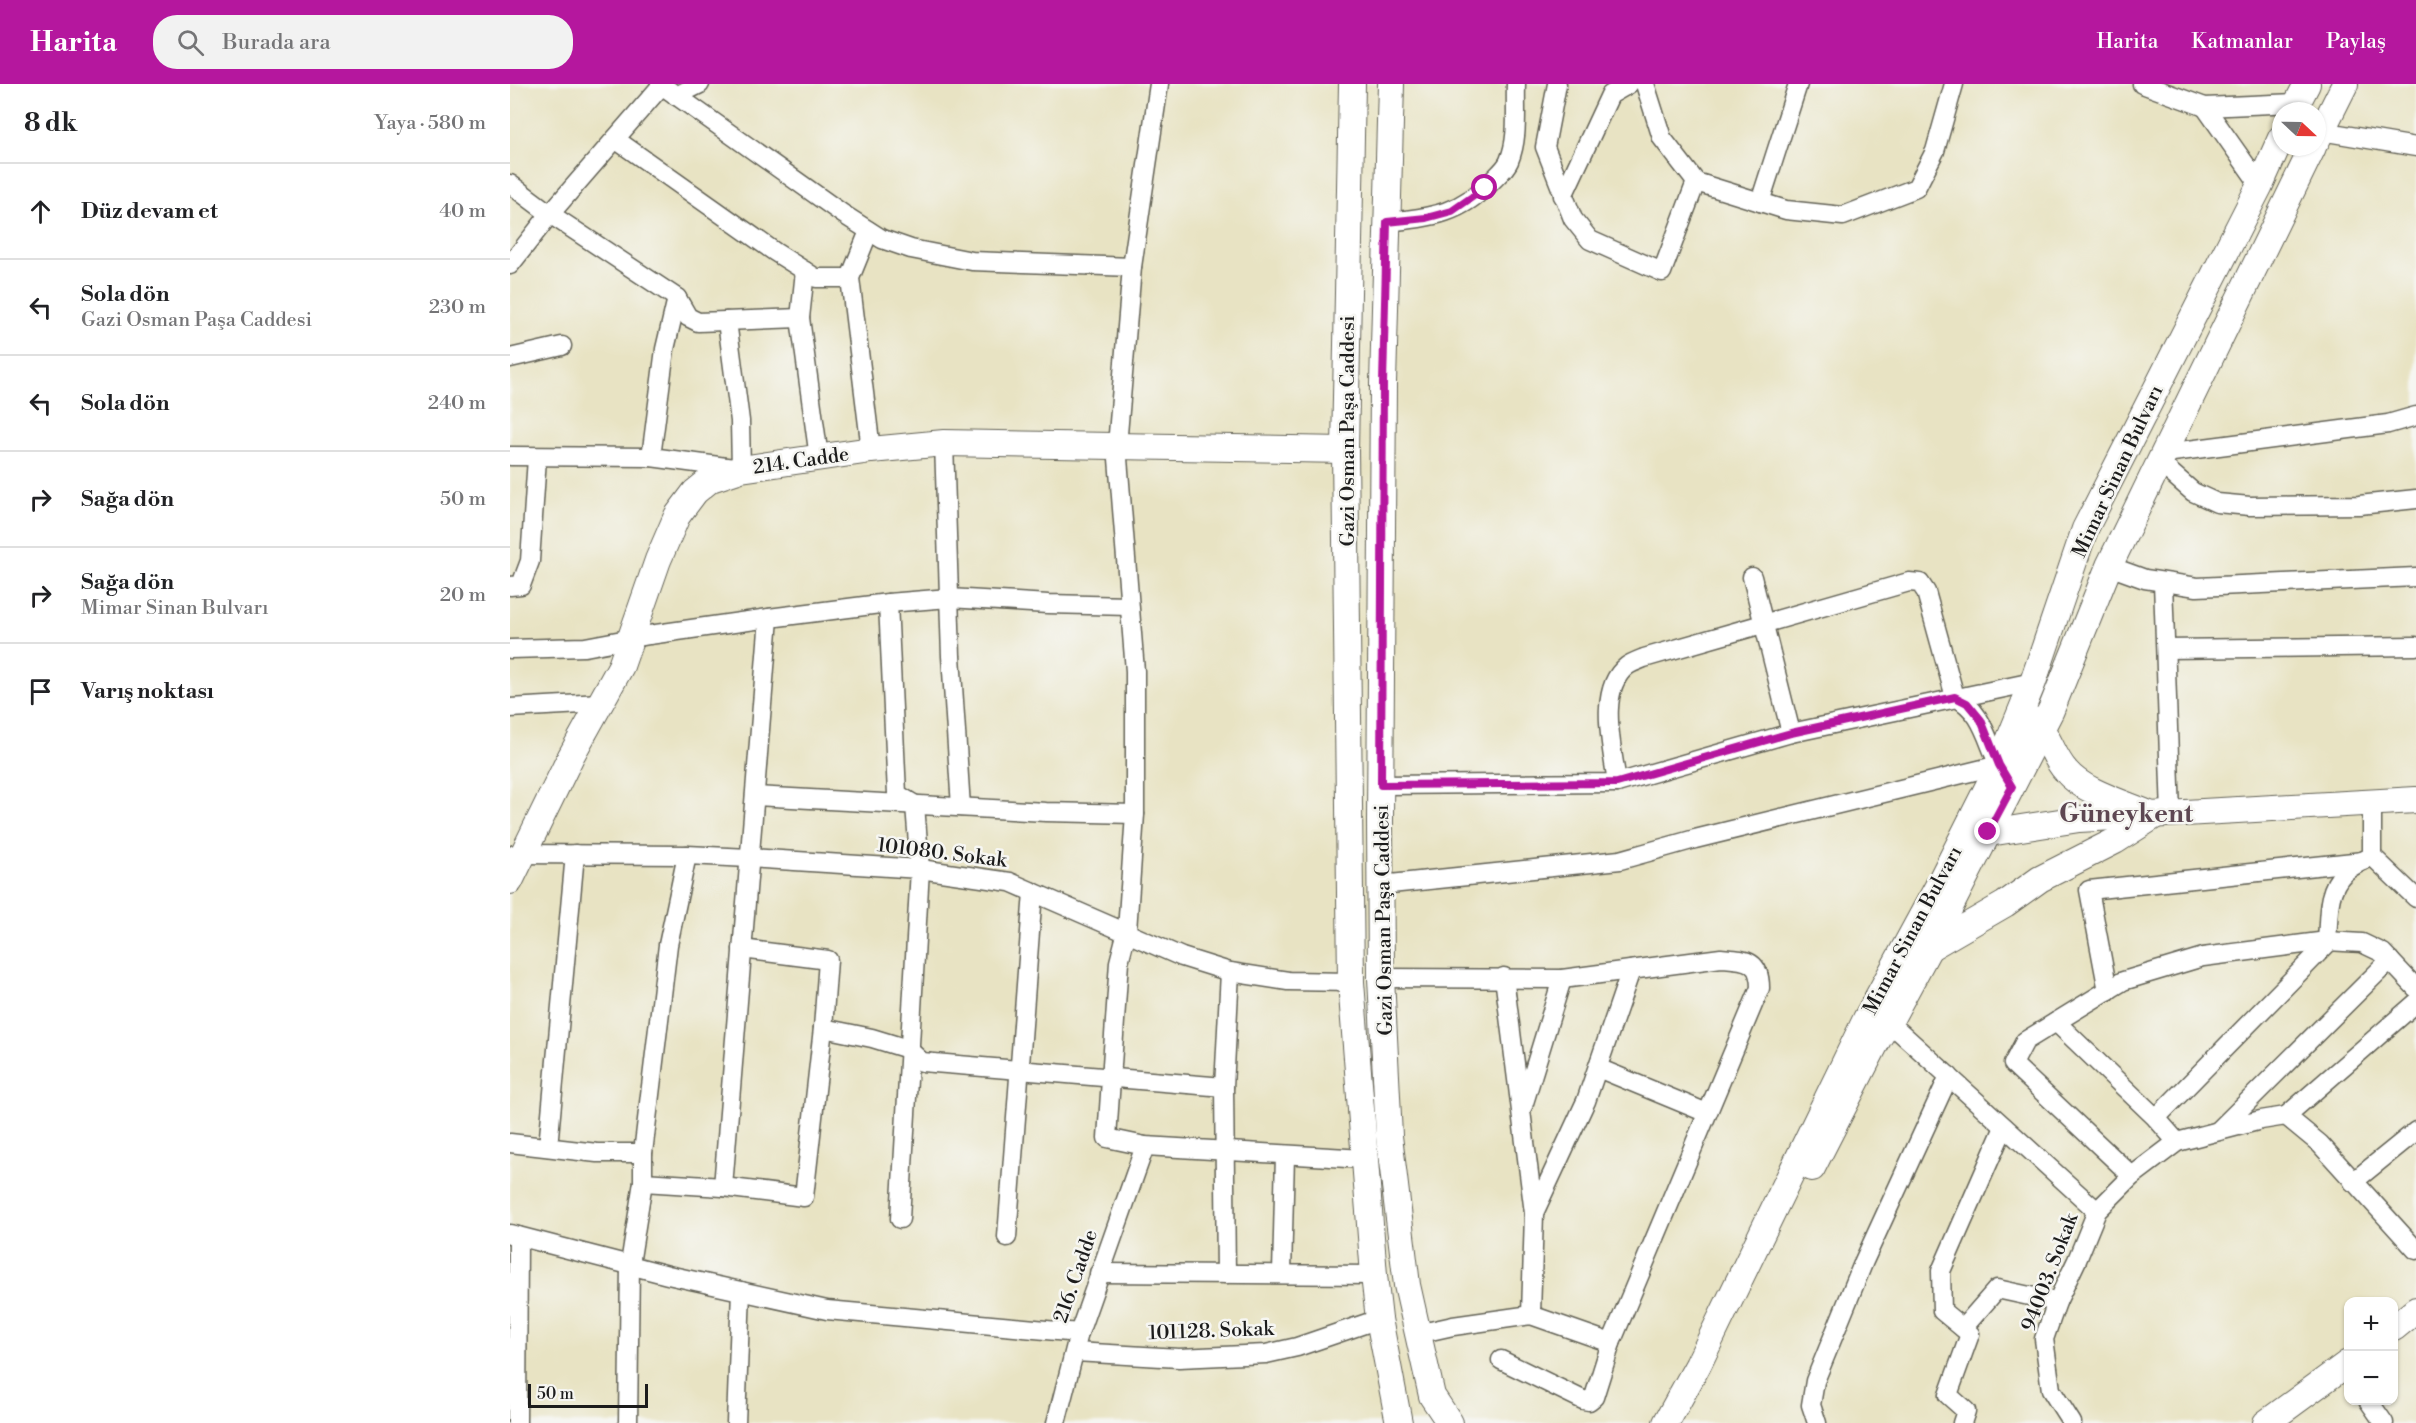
<!DOCTYPE html>
<html lang="tr">
<head>
<meta charset="utf-8">
<style>
  :root { --surface:#fff; --page:#f2f2f2; --text:#202124; --muted:#757577; --line:#e0e0e0; --accent:#b5179e }
  body { margin:0; font-family:"Libre Bodoni",serif; background:var(--page); color:var(--text) }
  .controls { position:absolute; right:18px; bottom:18px; display:grid; overflow:hidden; border-radius:12px; box-shadow:0 2px 4px #0004 }
  .controls button { width:54px; height:54px; display:grid; place-items:center; padding:0; border:0; border-bottom:2px solid var(--line); background:var(--surface); color:var(--text); font:30px sans-serif }
  .compass { position:absolute; left:1762px; top:18px; width:54px; height:54px; border-radius:50%; background:var(--surface); box-shadow:0 2px 4px #0004; rotate:112deg }
  .scale { position:absolute; left:18px; bottom:15px; width:120px; box-sizing:border-box; padding-left:6px; border:3px solid #1c1c1c; border-top:0; font-size:16px; line-height:21px; white-space:nowrap; color:#1c1c1c; -webkit-text-stroke:4px #f6f6f2; paint-order:stroke }
  .stop { position:absolute; width:18px; height:18px; margin:-14px; border:4px solid #b5179e; border-radius:50%; background:#fff }
  .stop.end { background:#b5179e; border-color:#fff; box-shadow:0 2px 6px #0008 }
  .list { margin:0; padding:0; list-style:none }
  h2 { display:flex; justify-content:space-between; align-items:center; height:78px; margin:0; padding:0 24px; font-size:26px }
  h2 small { font-size:20px; font-weight:400; color:var(--muted) }
  .list li { display:grid; grid-template-columns:39px 1fr auto; gap:18px; align-items:center; box-sizing:border-box; height:96px; padding:0 24px; border-top:2px solid var(--line) }
  .list b { display:block; font-size:22px; white-space:nowrap }
  .list p { margin:0; font-size:20px; white-space:nowrap; color:var(--muted) }
  .list em { font-size:20px; font-style:normal; color:var(--muted) }
  .icon { flex:none; width:33px; height:33px; fill:none; stroke:currentColor; stroke-width:2; stroke-linecap:round; stroke-linejoin:round }
  .map { position:relative; flex:none; width:1906px; height:1339px; overflow:hidden }
  header { display:flex; align-items:center; gap:36px; box-sizing:border-box; height:84px; padding:0 30px; background:var(--accent); color:#fff }
  header strong { font-size:28px }
  nav { display:flex; gap:33px; margin-inline-start:auto; font-size:21px }
  .search { width:420px; height:54px; background:var(--page); display:flex; align-items:center; gap:15px; box-sizing:border-box; padding:0 21px; border-radius:24px; color:var(--muted); font-size:22px }
  main { display:flex }
  aside { flex:1; background:var(--surface) }
  .map>svg:first-child { display:block }
  .lines { fill:none; stroke-linecap:round; stroke-linejoin:round }
  .street-casing { stroke:#636256; stroke-width:21 }
  .secondary-casing { stroke:#636256; stroke-width:28 }
  .street { stroke:#fff; stroke-width:18 }
  .secondary { stroke:#fff; stroke-width:26 }
  .route { stroke:#b5179e; stroke-width:8 }
  .labels { text-anchor:middle; stroke-width:5; stroke-linejoin:round; paint-order:stroke }
  .street-label { font-size:20px; fill:#1c1c1c; stroke:#f6f6f2 }
  .district-label { font-size:26px; font-weight:bold; fill:#5d4752; stroke:#f6f6f2 }
</style>
</head>
<body>
<header>
<strong>Harita</strong>
<div class="search"><svg class="icon" aria-label="search" viewBox="0 0 24 24"><circle cx="10" cy="10" r="6"/><path d="M15 15l6 6"/></svg>Burada ara</div>
<nav><a>Harita</a><a>Katmanlar</a><a>Paylaş</a></nav>
</header>
<main>
<aside>
<h2>8 dk<small>Yaya · 580 m</small></h2>
<ul class="list">
<li><svg class="icon" aria-label="ahead" viewBox="0 0 24 24"><path d="M12 20V5M6 11l6-6 6 6"/></svg><div><b>Düz devam et</b></div><em>40 m</em></li>
<li><svg class="icon" aria-label="left" viewBox="0 0 24 24"><path d="M17 20v-9H6M10 6l-5 5 5 5"/></svg><div><b>Sola dön</b><p>Gazi Osman Paşa Caddesi</p></div><em>230 m</em></li>
<li><svg class="icon" aria-label="left" viewBox="0 0 24 24"><path d="M17 20v-9H6M10 6l-5 5 5 5"/></svg><div><b>Sola dön</b></div><em>240 m</em></li>
<li><svg class="icon" aria-label="right" viewBox="0 0 24 24"><path d="M7 20v-9h11M14 6l5 5-5 5"/></svg><div><b>Sağa dön</b></div><em>50 m</em></li>
<li><svg class="icon" aria-label="right" viewBox="0 0 24 24"><path d="M7 20v-9h11M14 6l5 5-5 5"/></svg><div><b>Sağa dön</b><p>Mimar Sinan Bulvarı</p></div><em>20 m</em></li>
<li><svg class="icon" aria-label="arrive" viewBox="0 0 24 24"><path d="M6 21V4h12l-3 4 3 4H6"/></svg><div><b>Varış noktası</b></div></li>
</ul>
</aside>
<div class="map">
<svg width="1906" height="1339" viewBox="0 0 1906 1339">
  <rect width="100%" height="100%" fill="#f6f6f2"/>
  <filter id="ink" filterUnits="userSpaceOnUse"><feTurbulence type="fractalNoise" baseFrequency=".0167" numOctaves="2"/><feDisplacementMap in="SourceGraphic" scale="12" xChannelSelector="R" yChannelSelector="G"/><feConvolveMatrix kernelMatrix="1 2 1 2 8 2 1 2 1" color-interpolation-filters="sRGB"/></filter>
  <filter id="wash" filterUnits="userSpaceOnUse"><feTurbulence type="fractalNoise" baseFrequency=".008" numOctaves="4" result="noise"/><feDisplacementMap in="SourceGraphic" scale="24" xChannelSelector="R" yChannelSelector="G"/><feGaussianBlur stdDeviation="1.35" result="paint"/><feColorMatrix in="noise" values="0 0 0 0 0 0 0 0 0 0 0 0 0 0 0 0 0 1.4 0 .05"/><feComposite in="paint" operator="in"/></filter>
  <g filter="url(#wash)">
    <rect width="100%" height="100%" fill="#e8e3c3"/>
  </g>
  <g filter="url(#ink)">
    <g class="lines">
      <g class="street-casing">
        <g id="street">
          <polyline points="150,0 333,130 372,155 401,165 462,177 622,183"/>
          <polyline points="649,0 622,183 607,362 625,587 625,730 617,847 609,878 597,1054 635,1062 854,1075"/>
          <polyline points="1047,0 1035,63 1063,135 1080,156 1152,188 1186,98"/>
          <polyline points="1135,0 1152,54 1186,98 1276,126 1333,132 1406,104 1425,67 1444,0"/>
          <polyline points="1632,0 1695,23 1787,19"/>
          <polyline points="166,12 190,0"/>
          <polyline points="1695,23 1750,101"/>
          <polyline points="1811,47 1906,63"/>
          <polyline points="105,55 265,168 295,187 306,194 340,194"/>
          <polyline points="0,100 40,130 167,214 178,233 188,238 290,234"/>
          <polyline points="1053,112 1100,11 1119,0"/>
          <polyline points="1250,118 1288,0"/>
          <path d="M877,138C923,133 951,130 984,95C989,90 996,84 999,77C1009,53 1005,26 1006,0"/>
          <polyline points="359,147 340,194 361,366"/>
          <polyline points="0,181 40,130 151,2"/>
          <polyline points="295,187 290,234 309,374"/>
          <polyline points="0,274 52,262"/>
          <polyline points="434,359 441,572 451,723"/>
          <polyline points="1655,369 1878,340 1906,332"/>
          <polyline points="0,372 141,373 231,385 230,337 217,237"/>
          <polyline points="141,373 155,265 167,214"/>
          <polyline points="1650,379 1683,408 1707,419 1740,422 1849,421 1906,415"/>
          <polyline points="1599,482 1635,495 1687,503 1906,493"/>
          <polyline points="1242,493 1281,649"/>
          <polyline points="1653,498 1661,731"/>
          <polyline points="0,502 11,501 20,477 27,374"/>
          <polyline points="378,519 387,710 405,721 410,785 390,1135"/>
          <polyline points="0,565 75,563 139,551 259,534 378,519 439,514 538,520 619,522"/>
          <polyline points="1656,565 1906,562"/>
          <polyline points="0,624 91,619"/>
          <path d="M1107,699C1103,666 1086,606 1117,582C1121,579 1129,576 1134,574L1399,498L1410,499L1416,508L1445,613C1474,627 1477,659 1491,685"/>
          <polyline points="871,701 1107,699 1281,649 1523,598"/>
          <polyline points="245,712 536,728 625,730"/>
          <polyline points="5,770 177,771 239,774 410,785 500,798 672,873 720,888 778,897 841,898"/>
          <polyline points="1862,772 1906,814"/>
          <polyline points="871,801 1110,776 1185,755 1489,681"/>
          <path d="M1817,857C1819,834 1816,806 1834,789C1841,782 1853,777 1862,772V719"/>
          <polyline points="994,893 1024,1129 1021,1231"/>
          <path d="M871,894L1052,895L1211,874C1235,876 1250,875 1250,904L1101,1259L1021,1231L943,1242L907,1250"/>
          <polyline points="1598,907 1579,806 1853,777"/>
          <polyline points="1379,938 1587,1127"/>
          <polyline points="1546,938 1646,1034 1667,1058"/>
          <polyline points="313,944 362,954 398,965 412,978 714,1003"/>
          <polyline points="1088,984 1197,1029"/>
          <polyline points="1013,1022 1052,895"/>
          <polyline points="1776,1032 1906,919"/>
          <polyline points="1646,1034 1821,856"/>
          <polyline points="1709,1046 1880,876"/>
          <polyline points="0,1059 87,1069 133,1069"/>
          <polyline points="38,1063 65,770"/>
          <polyline points="1622,1092 1503,980 1515,957 1613,897 1693,873 1817,857 1852,859 1873,869 1906,904"/>
          <polyline points="133,1098 213,1103 294,1113 313,944 318,876 232,865"/>
          <polyline points="1843,1098 1906,1047"/>
          <polyline points="213,1103 259,534"/>
          <polyline points="1024,1129 1076,1017 1121,886"/>
          <polyline points="0,1150 158,1191 317,1226 569,1249"/>
          <polyline points="497,1153 523,808"/>
          <polyline points="589,1189 864,1191"/>
          <polyline points="772,1189 775,1071"/>
          <polyline points="716,1190 714,1003 720,888"/>
          <polyline points="1453,1244 1487,1205 1547,1218"/>
          <polyline points="565,1268 669,1274 756,1270 787,1263 869,1235"/>
          <polyline points="991,1276 1073,1316 1079,1317 1084,1313 1101,1259"/>
          <polyline points="1858,1316 1874,1339"/>
          <polyline points="7,1339 8,1152"/>
          <polyline points="118,1339 120,1180 133,1098 133,1069 158,861 177,771"/>
          <polyline points="226,1339 231,1207"/>
          <polyline points="546,1339 569,1249 635,1062"/>
          <polyline points="1307,1339 1301,1321 1305,1297 1354,1177 1439,992"/>
          <polyline points="1452,1339 1456,1327 1438,1311 1460,1250 1432,1227 1431,1187 1494,1043"/>
          <polyline points="1562,1339 1541,1306 1534,1255 1547,1218 1567,1176 1587,1127 1622,1092 1667,1058 1751,1036 1776,1032 1810,1060 1906,1166"/>
        </g>
      </g>
      <g class="secondary-casing">
        <g id="secondary">
          <polyline points="842,0 835,366 841,898 864,1191 869,1235 889,1339"/>
          <polyline points="881,0 873,300 870,737 871,894 879,1052 897,1201 922,1312 940,1339"/>
          <polyline points="1783,27 1797,0"/>
          <polyline points="1807,56 1835,0"/>
          <path d="M1523,636C1539,650 1542,672 1556,687C1573,708 1614,719 1639,730"/>
          <polyline points="1466,751 1569,735 1906,716"/>
          <polyline points="0,797 61,672 111,582 148,476 167,432 185,408 201,395 231,385 361,366 434,359 835,366"/>
          <polyline points="1419,864 1495,820 1530,795 1605,757 1644,732"/>
          <polyline points="1302,1084 1368,955 1379,938 1419,864 1541,626 1599,482 1803,63"/>
          <polyline points="1884,1244 1906,1226"/>
          <polyline points="1156,1339 1188,1281 1356,935 1426,806 1489,681 1523,598 1575,445 1750,101 1771,54"/>
          <polyline points="1756,1339 1838,1279"/>
        </g>
      </g>
      <use href="#street" class="street"/>
      <use href="#secondary" class="secondary"/>
    </g>
  </g>
  <g class="lines" filter="url(#ink)">
    <polyline class="route" points="975,104 942,127 916,134 877,138 873,300 871,701 1107,699 1281,649 1445,613 1457,619 1471,636 1489,681 1502,703 1478,748"/>
  </g>
  <g class="labels">
    <g class="street-label">
      <text transform="translate(837 347) rotate(-90)" y="7">Gazi Osman Paşa Caddesi</text>
      <text transform="translate(291 376) rotate(-8)" y="7">214. Cadde</text>
      <text transform="translate(1607 387) rotate(-65)" y="7">Mimar Sinan Bulvarı</text>
      <text transform="translate(432 768) rotate(7)" y="7">101080. Sokak</text>
      <text transform="translate(873 836) rotate(-91)" y="7">Gazi Osman Paşa Caddesi</text>
      <text transform="translate(1402 846) rotate(-62)" y="7">Mimar Sinan Bulvarı</text>
      <text transform="translate(1539 1188) rotate(-69)" y="7">94003. Sokak</text>
      <text transform="translate(565 1192) rotate(-71)" y="7">216. Cadde</text>
      <text transform="translate(701 1246) rotate(-2)" y="7">101128. Sokak</text>
    </g>
    <g class="district-label">
      <text x="1616" y="738">Güneykent</text>
    </g>
  </g>
</svg>
<div class="controls">
<button>+</button>
<button>−</button>
</div>
<svg class="compass" viewBox="-18 -18 36 36"><path d="M0-13l5 13h-10z" fill="#e53935"/><path d="M0 13l5-13h-10z" fill="#757577"/></svg>
<div class="scale">50 m</div>
<div class="stop" style="left:975px;top:104px"></div>
<div class="stop end" style="left:1478px;top:748px"></div>
</div>
</main>
</body>
</html>
